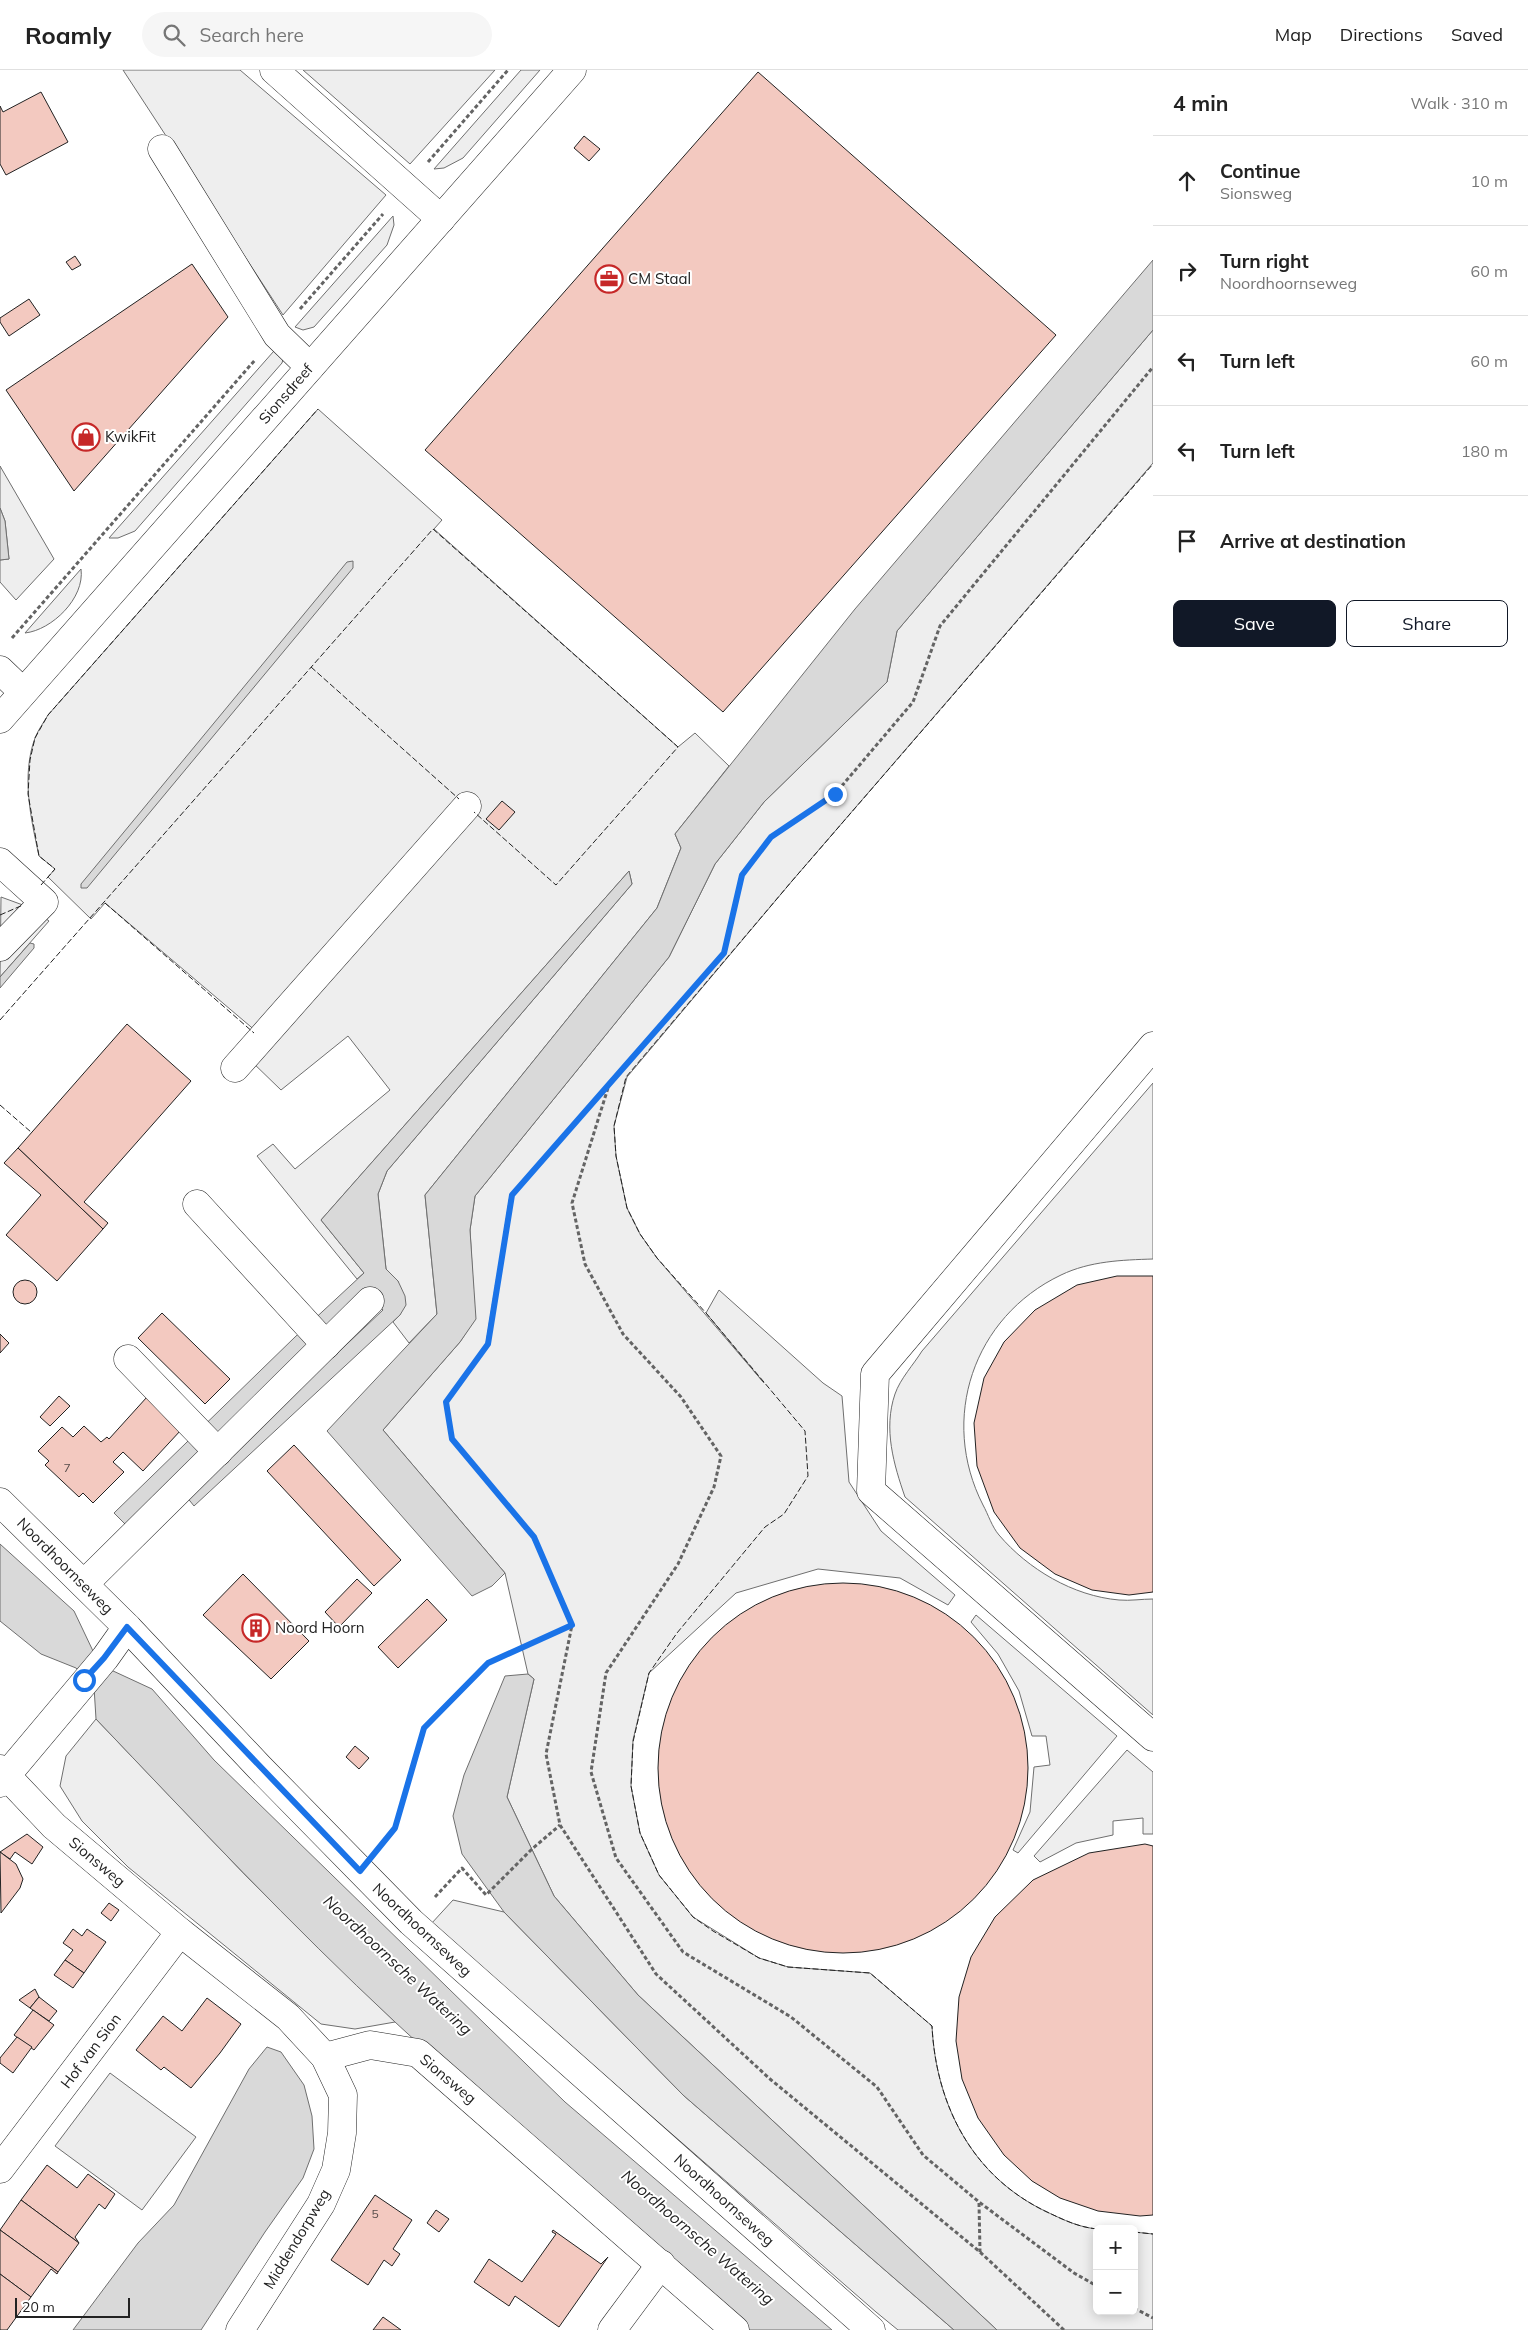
<!DOCTYPE html>
<html lang="en">
<head>
<meta charset="utf-8">
<style>
  :root { --surface:#fff; --page:#f6f6f6; --text:#222; --muted:#767676; --line:#e0e0e0; --accent:#111827 }
  body { margin:0; font-family:Mulish,sans-serif; background:var(--page); color:var(--text) }
  .controls { position:absolute; right:15px; bottom:15px; display:grid; overflow:hidden; border-radius:8px; box-shadow:0 2px 12px #0003 }
  .controls button { width:45px; height:45px; display:grid; place-items:center; padding:0; border:0; border-bottom:1px solid var(--line); background:var(--surface); color:var(--text); font:25px sans-serif }
  .scale { position:absolute; left:15px; bottom:12px; width:115px; box-sizing:border-box; padding-left:5px; border:2px solid #222; border-top:0; font-size:14px; line-height:18px; white-space:nowrap; color:#222; -webkit-text-stroke:4px #fff; paint-order:stroke }
  .stop { position:absolute; width:15px; height:15px; margin:-11px; border:4px solid #1a73e8; border-radius:50%; background:#fff }
  .stop.end { background:#1a73e8; border-color:#fff; box-shadow:0 1px 5px #0008 }
  .list { margin:0; padding:0; list-style:none }
  h2 { display:flex; justify-content:space-between; align-items:center; height:65px; margin:0; padding:0 20px; font-size:21px }
  h2 small { font-size:16px; font-weight:400; color:var(--muted) }
  .list li { display:grid; grid-template-columns:32px 1fr auto; gap:15px; align-items:center; box-sizing:border-box; height:90px; padding:0 20px; border-top:1px solid var(--line) }
  .list b { display:block; font-size:19px; white-space:nowrap }
  .list p { margin:0; font-size:16px; white-space:nowrap; color:var(--muted) }
  .list em { font-size:16px; font-style:normal; color:var(--muted) }
  .actions { display:flex; gap:10px; padding:15px 20px }
  .actions a { flex:1; padding:11px 0; border:1px solid var(--accent); border-radius:8px; text-align:center; font-size:18px; color:var(--accent) }
  .actions .main { background:var(--accent); color:#fff }
  .icon { flex:none; width:28px; height:28px; fill:none; stroke:currentColor; stroke-width:2; stroke-linecap:round; stroke-linejoin:round }
  .map { position:relative; flex:none; width:1153px; height:2260px; overflow:hidden }
  header { display:flex; align-items:center; gap:30px; box-sizing:border-box; height:70px; padding:0 25px; background:var(--surface); border-bottom:1px solid var(--line) }
  header strong { font-size:24px }
  nav { display:flex; gap:28px; margin-inline-start:auto; font-size:18px }
  .search { width:350px; height:45px; background:var(--page); display:flex; align-items:center; gap:12px; box-sizing:border-box; padding:0 18px; border-radius:28px; color:var(--muted); font-size:19px }
  main { display:flex }
  aside { flex:1; background:var(--surface) }
  .map>svg:first-child { display:block }
  .green { fill:#eee; stroke:#6f6f6f }
  .parking { fill:#ededed; stroke:#6f6f6f }
  .water { fill:#d9d9d9; stroke:#6f6f6f }
  .building { fill:#f3c9c0; stroke:#222 }
  .lines { fill:none; stroke-linecap:round; stroke-linejoin:round }
  .minor-casing { stroke:#222; stroke-width:29 }
  .path { stroke:#646464; stroke-width:3; stroke-dasharray:4 2.5; stroke-linecap:butt }
  .minor { stroke:#fff; stroke-width:28 }
  .fence { stroke:#222; stroke-width:1; stroke-dasharray:6 2.5; stroke-linecap:butt }
  .route { stroke:#1a73e8; stroke-width:6 }
  .labels { text-anchor:middle; stroke-width:4; stroke-linejoin:round; paint-order:stroke }
  .number-label { font-size:12px; fill:#564c4a }
  .poi-label { font-size:15px; fill:#222; stroke:#fff; text-anchor:start }
  .street-label { font-size:15px; fill:#222; stroke:#fff }
  .water-label { font-size:16px; font-style:italic; fill:#222; stroke:#fff }
</style>
</head>
<body>
<header>
<strong>Roamly</strong>
<div class="search"><svg class="icon" aria-label="search" viewBox="0 0 24 24"><circle cx="10" cy="10" r="6"/><path d="M15 15l6 6"/></svg>Search here</div>
<nav><a>Map</a><a>Directions</a><a>Saved</a></nav>
</header>
<main>
<div class="map">
<svg width="1153" height="2260" viewBox="0 0 1153 2260">
  <rect width="100%" height="100%" fill="#fff"/>
  <g class="green">
    <polygon points="123,0 240,0 386,125 283,245"/>
    <polygon points="303,0 495,0 410,94"/>
    <polygon points="521,0 540,0 463,88 444,98 434,99"/>
    <polygon points="393,146 394,155 387,175 314,257 303,260 295,257"/>
    <path d="M1153,260V393L792,811L627,1007L614,1056L616,1086L627,1138L640,1164L657,1188L764,1313L706,1243L719,1220L823,1313L842,1326L849,1412L881,1461L955,1525L948,1535L900,1508L818,1499L736,1523L649,1603L633,1670L631,1716L640,1763L659,1805L693,1847L759,1888L788,1897L870,1903L932,1956C936,2036 973,2107 1047,2142C1064,2150 1078,2157 1097,2159V2241H1134V2162L1153,2164V2260H997L638,1925L554,1826L507,1727L534,1609L528,1604L505,1503L383,1360L460,1272L475,1249L470,1160L475,1126L669,887L715,794L764,732L887,612L897,561Z"/>
    <polygon points="281,273 284,286 282,293 135,461 118,468 109,468"/>
    <path d="M318,339L442,450L434,459L678,677L695,663L729,696L675,764L681,778L657,838L425,1125L437,1244L409,1273L393,1252L400,1245L398,1211L386,1199L378,1124L387,1101L632,814L629,801L321,1150L364,1203L357,1209L257,1086L273,1074L295,1099L390,1020L348,966L281,1020L249,989L257,962L105,833L91,849L48,807L55,799L39,786C31,749 21,706 35,668C38,660 44,652 48,645Z"/>
    <polygon points="0,396 54,489 16,530 0,512 0,490 9,489 5,451 0,438"/>
    <path d="M81,499C85,528 52,560 25,563Z"/>
    <polygon points="1,827 31,838 49,851 0,907"/>
    <path d="M1153,1013V1189C1122,1190 1090,1191 1061,1205C973,1247 939,1349 983,1435C988,1444 992,1457 999,1465C1028,1499 1073,1526 1119,1530C1130,1531 1142,1529 1153,1529V1645L905,1427C894,1395 883,1359 895,1324C900,1309 914,1294 922,1281Z"/>
    <polygon points="976,1545 1117,1666 1018,1783 1013,1780 1030,1742 1034,1697 1050,1695 1046,1666 1032,1666 1019,1621 998,1584 971,1552"/>
    <polygon points="96,1649 249,1809 395,1952 355,1959 321,1954 128,1797 82,1751 60,1716 66,1686"/>
    <polygon points="1127,1680 1153,1702 1153,1764 1143,1764 1143,1748 1113,1751 1113,1765 1076,1773 1040,1792 1034,1786"/>
    <polygon points="453,1830 504,1842 683,2025 954,2260 898,2260 876,2242 431,1854"/>
  </g>
  <polygon class="parking" points="110,2003 196,2067 142,2140 55,2076"/>
  <g class="water">
    <polygon points="1153,190 1153,260 897,561 887,612 764,732 715,794 669,887 475,1126 470,1160 476,1249 460,1272 383,1360 505,1503 492,1516 472,1526 327,1361 437,1244 425,1125 657,838 681,778 675,764 855,539"/>
    <polygon points="0,438 5,451 9,489 0,490"/>
    <polygon points="353,491 353,498 87,818 81,818 81,814 347,492"/>
    <polygon points="629,801 632,814 387,1101 378,1124 386,1199 398,1211 405,1226 406,1235 400,1245 194,1436 186,1426 383,1240 365,1220 125,1454 114,1443 295,1267 364,1203 321,1150"/>
    <polygon points="30,873 34,874 34,878 0,918 0,907"/>
    <path d="M0,1474L74,1541L93,1581L111,1600L152,1619L214,1690L565,2032L832,2260H746C628,2158 509,2058 395,1952C291,1855 194,1752 96,1649L94,1617L76,1598L41,1584L0,1551Z"/>
    <polygon points="528,1604 534,1609 507,1727 554,1826 638,1925 997,2260 954,2260 683,2025 504,1842 462,1784 453,1746 464,1705 505,1606"/>
    <polygon points="267,1977 281,1982 304,2015 312,2046 314,2079 303,2108 265,2162 201,2260 73,2260 138,2173 174,2135 249,1999"/>
  </g>
  <g class="building">
    <polygon points="758,2 1056,265 723,642 425,380"/>
    <polygon points="41,22 68,72 6,105 0,94 0,36 3,42"/>
    <polygon points="584,66 600,79 589,91 574,78"/>
    <polygon points="75,186 81,195 72,200 66,192"/>
    <polygon points="192,194 228,247 74,421 6,320"/>
    <polygon points="29,229 40,245 9,266 0,252 0,248"/>
    <polygon points="502,731 515,742 499,760 486,749"/>
    <polygon points="127,954 191,1011 84,1132 108,1153 103,1159 18,1078"/>
    <polygon points="18,1078 103,1159 57,1211 6,1165 41,1125 4,1093"/>
    <polygon points="1117,1206 1153,1206 1153,1522 1129,1525 1092,1520 1055,1504 1020,1478 994,1442 977,1396 974,1353 984,1308 1004,1272 1035,1240 1077,1215"/>
    <circle cx="25" cy="1222" r="12"/>
    <polygon points="162,1243 230,1309 205,1334 138,1268"/>
    <polygon points="0,1264 9,1273 0,1283"/>
    <polygon points="59,1326 70,1336 50,1356 40,1347"/>
    <polygon points="147,1327 181,1360 143,1401 123,1382 113,1392 124,1402 93,1433 83,1423 79,1427 45,1395 49,1391 38,1381 62,1357 73,1367 84,1356 101,1372 107,1367 109,1369"/>
    <polygon points="294,1375 401,1490 374,1516 267,1401"/>
    <polygon points="243,1504 309,1571 271,1609 203,1545"/>
    <polygon points="357,1509 372,1523 339,1557 325,1542"/>
    <circle cx="843" cy="1698" r="185"/>
    <polygon points="427,1529 447,1550 398,1598 378,1577"/>
    <polygon points="355,1676 369,1688 359,1699 346,1687"/>
    <polygon points="27,1764 43,1777 32,1794 15,1782 10,1789 0,1782"/>
    <polygon points="1145,1774 1153,1776 1153,2145 1140,2146 1098,2141 1060,2128 1032,2111 1004,2085 978,2048 962,2009 956,1971 959,1927 971,1887 995,1847 1033,1810 1089,1783"/>
    <polygon points="0,1782 16,1794 23,1809 20,1818 1,1843"/>
    <polygon points="109,1833 119,1840 111,1851 101,1843"/>
    <polygon points="73,1859 82,1866 87,1859 106,1872 84,1903 65,1890 73,1880 63,1873"/>
    <polygon points="65,1890 84,1903 73,1918 54,1905"/>
    <polygon points="35,1919 39,1927 30,1938 19,1930"/>
    <polygon points="39,1927 57,1941 49,1951 30,1938"/>
    <polygon points="207,1928 241,1954 220,1983 191,2018 164,1997 161,2000 136,1980 163,1946 182,1961"/>
    <polygon points="33,1940 54,1955 34,1980 14,1965"/>
    <polygon points="17,1967 32,1977 13,2003 0,1993 0,1988"/>
    <polygon points="47,2095 77,2118 88,2104 115,2124 105,2139 99,2134 75,2167 79,2173 21,2130"/>
    <polygon points="375,2125 412,2150 393,2179 400,2184 392,2196 384,2190 368,2215 331,2190"/>
    <polygon points="21,2130 79,2173 58,2202 0,2160"/>
    <polygon points="436,2140 449,2149 439,2162 427,2153"/>
    <polygon points="0,2160 58,2202 57,2204 51,2199 31,2227 0,2204"/>
    <polygon points="553,2160 601,2194 608,2187 559,2257 515,2226 509,2236 474,2212 489,2189 522,2212 556,2164 552,2162"/>
    <polygon points="0,2204 31,2227 7,2260 0,2260"/>
    <polygon points="383,2247 401,2260 373,2260"/>
  </g>
  <g class="lines">
    <g class="minor-casing">
      <g id="minor">
        <polyline points="274,0 441,149"/>
        <polyline points="162,79 277,265 310,297"/>
        <polyline points="0,600 23,622"/>
        <polyline points="0,649 572,0"/>
        <polyline points="0,792 44,832 0,877"/>
        <polyline points="1153,976 875,1304 871,1421 1153,1667"/>
        <polyline points="235,998 467,736"/>
        <polyline points="197,1134 326,1275"/>
        <polyline points="128,1289 218,1382"/>
        <polyline points="0,1432 127,1557 259,1697 411,1852 871,2260"/>
        <polyline points="84,1514 370,1231"/>
        <polyline points="0,1699 54,1756 180,1862 288,1947 325,1987 343,2025 342,2063 336,2100 321,2134 240,2260"/>
        <polyline points="0,1713 105,1588 127,1557"/>
        <polyline points="325,1987 370,1975 418,1983 735,2260"/>
        <polyline points="0,2099 180,1862"/>
        <polyline points="612,2260 661,2194"/>
      </g>
    </g>
    <g class="path">
      <polyline points="428,92 508,0"/>
      <polyline points="300,239 383,144"/>
      <polyline points="12,568 255,290"/>
      <polyline points="608,1018 572,1133 585,1194 623,1264 681,1327 721,1386 714,1417 678,1494 606,1603 591,1702 616,1788 683,1882 791,1947 877,2017 923,2085 979,2132 1074,2203 1097,2216"/>
      <polyline points="381,1775 395,1758 425,1658 488,1593 572,1556"/>
      <polyline points="435,1827 462,1798 486,1825 532,1779 560,1755"/>
      <polyline points="979,2133 980,2182"/>
      <polyline points="1134,2238 1153,2248"/>
      <polyline points="1064,2260 980,2182 770,2009 656,1904 560,1755 546,1684 572,1555 533,1467 452,1369 446,1332 487,1274 511,1125 724,883 742,805 771,767 835,724 913,632 940,556 1153,297"/>
    </g>
    <use href="#minor" class="minor"/>
    <g class="fence">
      <polyline points="311,597 459,729"/>
      <polyline points="41,815 55,799 39,786 28,724 30,690 35,668 48,645 318,339"/>
      <polyline points="105,833 254,963"/>
      <polyline points="0,845 23,835"/>
      <polyline points="0,950 433,459 678,677 556,815 474,742"/>
      <polyline points="0,1035 31,1062"/>
      <path d="M1097,2159C1078,2157 1064,2150 1047,2142C973,2107 936,2036 932,1956L870,1903L788,1897L759,1888L713,1861L693,1847L659,1805L640,1763L631,1716L633,1672L649,1603L677,1563L765,1457L784,1444L808,1406L805,1361L706,1243L657,1188L640,1164L627,1138L616,1086L614,1056L626,1007L792,811L1153,394"/>
      <polyline points="1134,2162 1153,2164"/>
    </g>
  </g>
  <g class="lines">
    <polyline class="route" points="84,1610 104,1588 127,1557 360,1801 395,1758 424,1658 488,1593 572,1555 534,1467 452,1369 446,1332 488,1274 512,1125 724,883 742,805 771,767 835,724"/>
  </g>
  <defs>
    <g id="office-ring" transform="scale(1.4375)"><circle r="9.5" fill="#fff" stroke="#c62828" stroke-width="1.5"/><path d="M-6-3h4V-5.5h4V-3h4V5H-6ZM-1-4.5V-3h2v-1.5ZM-6 0V1H6V0Z" fill="#c62828"/></g>
    <g id="shop-ring" transform="scale(1.4375)"><circle r="9.5" fill="#fff" stroke="#c62828" stroke-width="1.5"/><path d="M-5-2.5h2.3a2.7 3.5 0 0 1 5.4 0H5L5.5 6h-11ZM-1.5-2.5h3a1.5 2.3 0 0 0-3 0Z" fill="#c62828"/></g>
    <g id="building-ring" transform="scale(1.4375)"><circle r="9.5" fill="#fff" stroke="#c62828" stroke-width="1.5"/><path d="M-4-6H4V6H1V3H-1V6H-4ZM-2.5-4.3h1.7v1.8h-1.7ZM.8-4.3h1.7v1.8H.8ZM-2.5-1h1.7V.8h-1.7ZM.8-1h1.7V.8H.8Z" fill="#c62828"/></g>
  </defs>
  <g fill-rule="evenodd">
    <use href="#office-ring" x="609" y="209"/>
    <use href="#shop-ring" x="86" y="367"/>
    <use href="#building-ring" x="256" y="1558"/>
  </g>
  <g class="labels">
    <g class="number-label">
      <text x="67" y="1402">7</text>
      <text x="375" y="2148">5</text>
    </g>
    <g class="poi-label">
      <text x="628" y="214">CM Staal</text>
      <text x="105" y="372">KwikFit</text>
      <text x="275" y="1563">Noord Hoorn</text>
    </g>
    <g class="street-label">
      <text transform="translate(286 324) rotate(-49)" y="5">Sionsdreef</text>
      <text transform="translate(65 1496) rotate(45)" y="5">Noordhoornseweg</text>
      <text transform="translate(97 1792) rotate(40)" y="5">Sionsweg</text>
      <text transform="translate(422 1860) rotate(43)" y="5">Noordhoornseweg</text>
      <text transform="translate(91 1981) rotate(-53)" y="5">Hof van Sion</text>
      <text transform="translate(448 2009) rotate(40)" y="5">Sionsweg</text>
      <text transform="translate(724 2130) rotate(42)" y="5">Noordhoornseweg</text>
      <text transform="translate(297 2169) rotate(-59)" y="5">Middendorpweg</text>
    </g>
    <g class="water-label">
      <text transform="translate(398 1895) rotate(43)" y="6">Noordhoornsche Watering</text>
      <text transform="translate(698 2167) rotate(41)" y="6">Noordhoornsche Watering</text>
    </g>
  </g>
</svg>
<div class="controls">
<button>+</button>
<button>−</button>
</div>
<div class="scale">20 m</div>
<div class="stop" style="left:84px;top:1610px"></div>
<div class="stop end" style="left:835px;top:724px"></div>
</div>
<aside>
<h2>4 min<small>Walk · 310 m</small></h2>
<ul class="list">
<li><svg class="icon" aria-label="ahead" viewBox="0 0 24 24"><path d="M12 20V5M6 11l6-6 6 6"/></svg><div><b>Continue</b><p>Sionsweg</p></div><em>10 m</em></li>
<li><svg class="icon" aria-label="right" viewBox="0 0 24 24"><path d="M7 20v-9h11M14 6l5 5-5 5"/></svg><div><b>Turn right</b><p>Noordhoornseweg</p></div><em>60 m</em></li>
<li><svg class="icon" aria-label="left" viewBox="0 0 24 24"><path d="M17 20v-9H6M10 6l-5 5 5 5"/></svg><div><b>Turn left</b></div><em>60 m</em></li>
<li><svg class="icon" aria-label="left" viewBox="0 0 24 24"><path d="M17 20v-9H6M10 6l-5 5 5 5"/></svg><div><b>Turn left</b></div><em>180 m</em></li>
<li><svg class="icon" aria-label="arrive" viewBox="0 0 24 24"><path d="M6 21V4h12l-3 4 3 4H6"/></svg><div><b>Arrive at destination</b></div></li>
</ul>
<div class="actions"><a class="main">Save</a><a>Share</a></div>
</aside>
</main>
</body>
</html>
